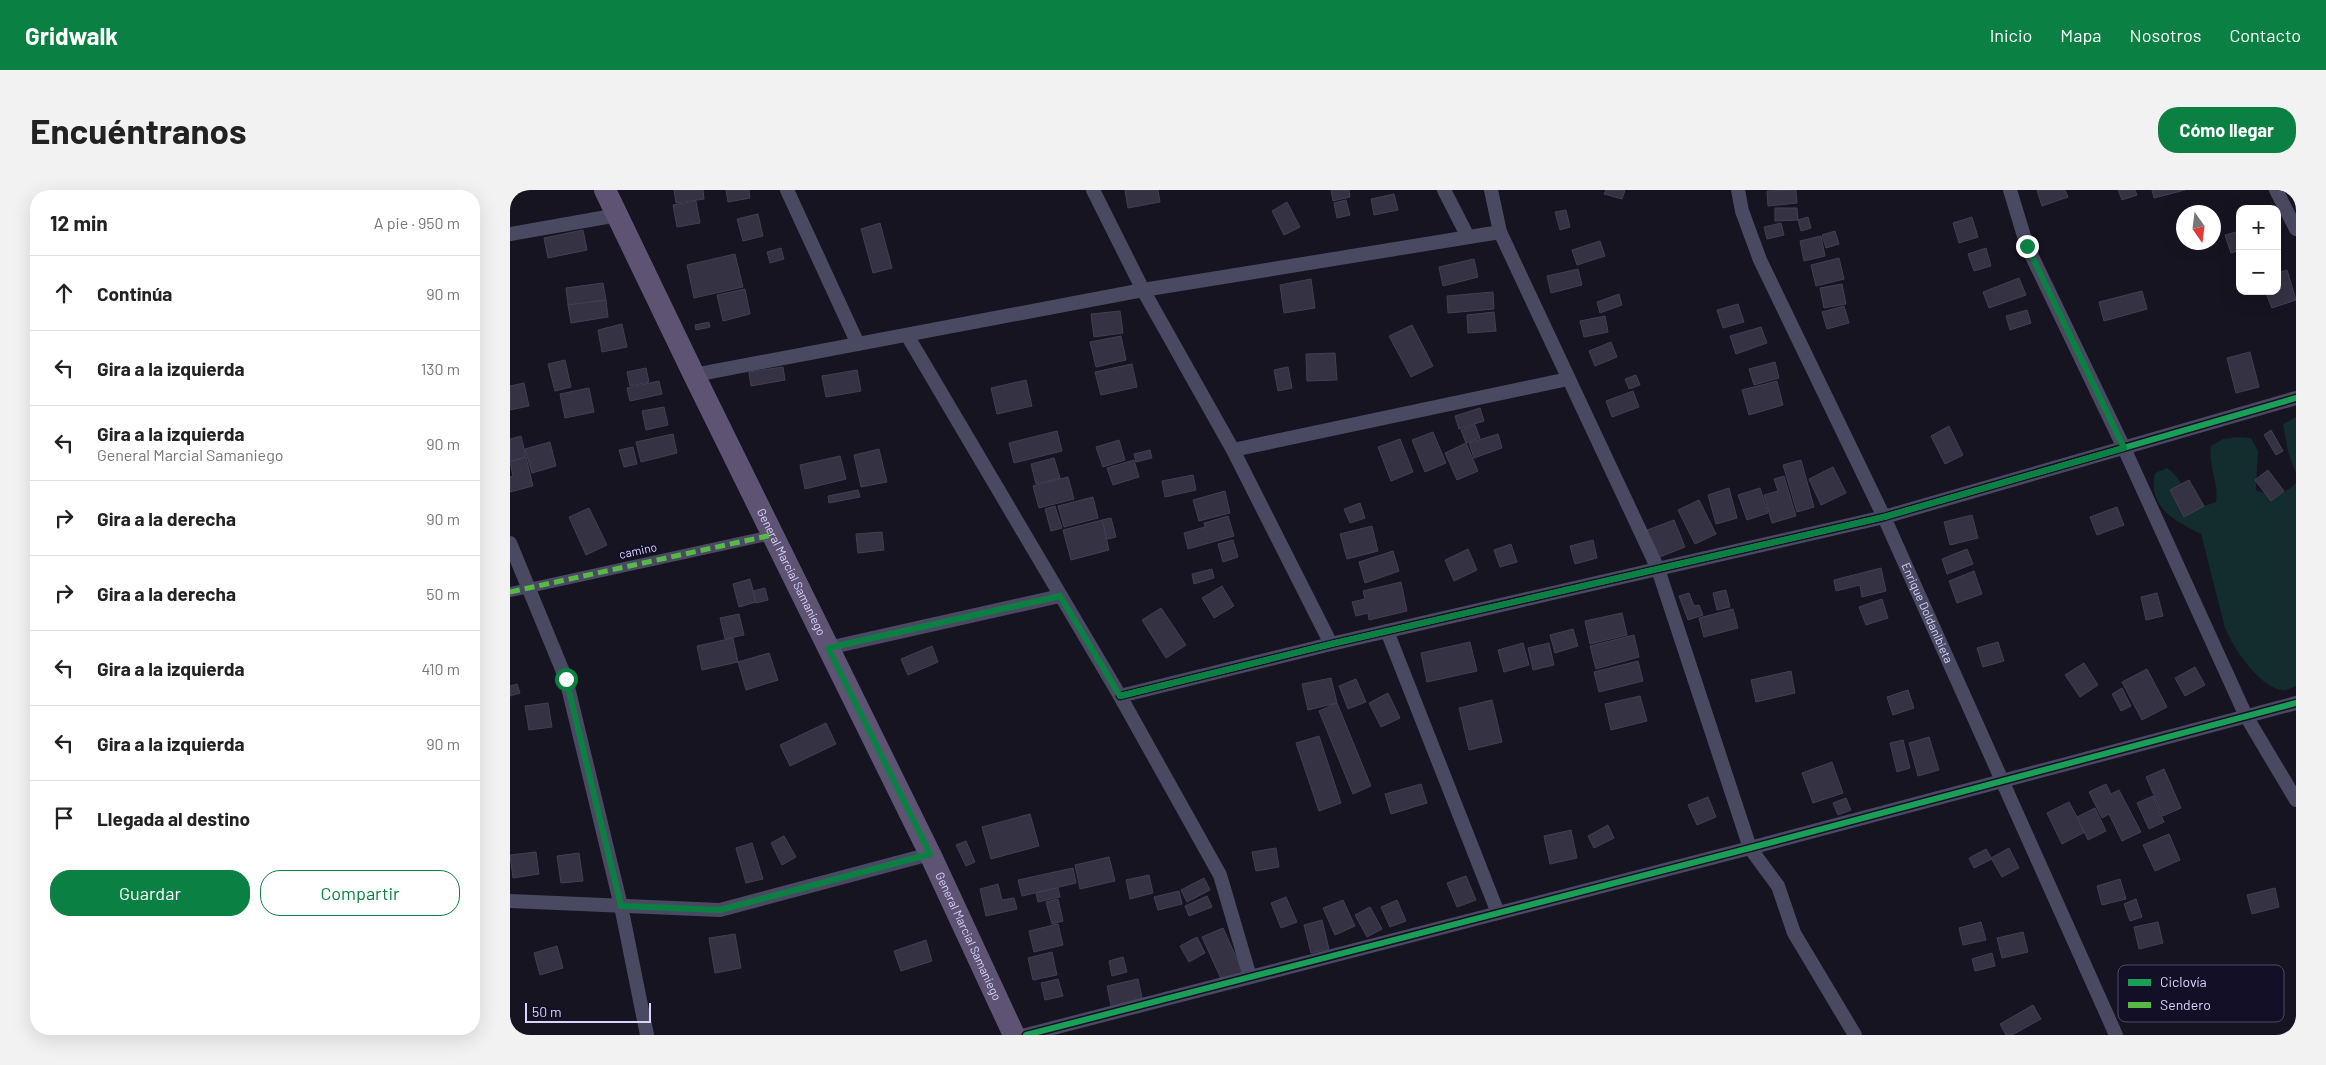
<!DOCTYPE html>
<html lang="es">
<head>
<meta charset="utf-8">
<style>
  :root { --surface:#fff; --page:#f2f2f2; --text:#222; --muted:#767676; --line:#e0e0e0; --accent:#0b8043 }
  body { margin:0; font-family:Barlow,sans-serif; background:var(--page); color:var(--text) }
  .controls { position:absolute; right:15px; top:15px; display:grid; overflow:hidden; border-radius:10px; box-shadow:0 5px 20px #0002 }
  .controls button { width:45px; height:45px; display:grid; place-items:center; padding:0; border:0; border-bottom:1px solid var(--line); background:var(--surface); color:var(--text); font:25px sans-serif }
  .compass { position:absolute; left:1666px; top:15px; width:45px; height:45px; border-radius:50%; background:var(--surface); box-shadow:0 5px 20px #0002; rotate:166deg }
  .scale { position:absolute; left:15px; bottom:12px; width:126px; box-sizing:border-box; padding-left:5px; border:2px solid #d9d4ff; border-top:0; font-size:14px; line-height:18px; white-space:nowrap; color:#d9d4ff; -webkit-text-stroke:4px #130f26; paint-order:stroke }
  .stop { position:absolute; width:15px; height:15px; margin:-11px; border:4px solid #0b8043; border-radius:50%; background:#fff }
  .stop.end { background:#0b8043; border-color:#fff; box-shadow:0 1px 5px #0008 }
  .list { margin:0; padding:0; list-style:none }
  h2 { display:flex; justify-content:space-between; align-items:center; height:65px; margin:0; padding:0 20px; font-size:21px }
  h2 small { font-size:16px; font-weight:400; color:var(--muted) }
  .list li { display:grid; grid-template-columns:32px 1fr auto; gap:15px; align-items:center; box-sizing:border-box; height:75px; padding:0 20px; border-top:1px solid var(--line) }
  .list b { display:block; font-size:19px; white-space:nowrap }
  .list p { margin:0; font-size:16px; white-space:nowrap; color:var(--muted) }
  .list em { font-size:16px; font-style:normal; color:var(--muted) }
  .actions { display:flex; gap:10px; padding:15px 20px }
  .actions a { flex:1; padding:11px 0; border:1px solid var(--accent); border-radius:20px; text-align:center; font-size:18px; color:var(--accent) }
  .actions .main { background:var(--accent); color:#fff }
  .icon { flex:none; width:28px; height:28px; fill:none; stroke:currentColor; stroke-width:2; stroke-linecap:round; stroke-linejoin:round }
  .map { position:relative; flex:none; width:1786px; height:845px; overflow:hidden; border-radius:20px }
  header { display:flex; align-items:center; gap:30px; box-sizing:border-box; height:70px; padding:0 25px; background:var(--accent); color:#fff }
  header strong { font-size:24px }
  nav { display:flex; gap:28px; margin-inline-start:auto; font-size:18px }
  .intro { display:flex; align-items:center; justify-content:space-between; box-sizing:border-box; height:120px; padding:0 30px }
  h1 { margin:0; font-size:35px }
  .button { padding:12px 22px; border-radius:20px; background:var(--accent); color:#fff; font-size:18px; font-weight:700 }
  main { display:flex; gap:30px; padding:0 30px }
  aside { flex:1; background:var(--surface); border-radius:20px; box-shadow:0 5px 20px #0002 }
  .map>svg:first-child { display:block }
  .green { fill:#132c2d }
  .building { fill:#343243; stroke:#433f54 }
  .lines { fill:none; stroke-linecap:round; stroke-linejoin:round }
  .pedestrian { stroke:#4a4962; stroke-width:10 }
  .minor { stroke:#4a4962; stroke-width:14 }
  .primary { stroke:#5e5373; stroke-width:22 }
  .quiet { stroke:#58b947; stroke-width:5; stroke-dasharray:10 5; stroke-linecap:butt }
  .cycleway-casing { stroke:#130f26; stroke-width:9 }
  .cycleway { stroke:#1a9f57; stroke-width:6 }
  .route { stroke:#0b8043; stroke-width:6 }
  .labels { text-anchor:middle; stroke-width:4.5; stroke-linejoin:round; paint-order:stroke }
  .street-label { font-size:12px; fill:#d9d4ff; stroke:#130f26 }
  .key { fill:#130f26; stroke:#4e4a67; stroke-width:1 }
  .key-label { font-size:14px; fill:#d9d4ff }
</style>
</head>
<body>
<header>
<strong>Gridwalk</strong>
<nav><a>Inicio</a><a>Mapa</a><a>Nosotros</a><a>Contacto</a></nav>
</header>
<div class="intro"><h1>Encuéntranos</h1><a class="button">Cómo llegar</a></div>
<main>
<aside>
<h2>12 min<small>A pie · 950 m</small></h2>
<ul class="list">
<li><svg class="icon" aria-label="ahead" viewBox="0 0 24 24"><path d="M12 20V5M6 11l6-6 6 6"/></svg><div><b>Continúa</b></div><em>90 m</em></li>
<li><svg class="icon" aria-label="left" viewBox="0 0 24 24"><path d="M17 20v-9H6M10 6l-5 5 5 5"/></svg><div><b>Gira a la izquierda</b></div><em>130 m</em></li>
<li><svg class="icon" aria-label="left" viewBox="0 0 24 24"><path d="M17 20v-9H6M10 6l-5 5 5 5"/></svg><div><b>Gira a la izquierda</b><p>General Marcial Samaniego</p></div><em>90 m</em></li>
<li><svg class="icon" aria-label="right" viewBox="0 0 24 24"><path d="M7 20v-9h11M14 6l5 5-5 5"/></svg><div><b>Gira a la derecha</b></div><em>90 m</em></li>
<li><svg class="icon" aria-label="right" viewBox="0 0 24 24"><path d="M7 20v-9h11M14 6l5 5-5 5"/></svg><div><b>Gira a la derecha</b></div><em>50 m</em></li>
<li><svg class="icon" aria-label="left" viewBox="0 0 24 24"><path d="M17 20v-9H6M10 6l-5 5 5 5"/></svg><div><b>Gira a la izquierda</b></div><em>410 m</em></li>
<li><svg class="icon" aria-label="left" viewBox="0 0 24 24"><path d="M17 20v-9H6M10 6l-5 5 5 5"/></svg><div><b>Gira a la izquierda</b></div><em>90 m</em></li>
<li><svg class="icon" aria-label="arrive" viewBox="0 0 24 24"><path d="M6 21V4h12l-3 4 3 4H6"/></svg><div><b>Llegada al destino</b></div></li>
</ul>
<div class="actions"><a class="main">Guardar</a><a>Compartir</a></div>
</aside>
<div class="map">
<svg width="1786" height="845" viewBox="0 0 1786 845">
  <rect width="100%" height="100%" fill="#161421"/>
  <g class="green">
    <polygon points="1786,227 1786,284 1778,262 1773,234"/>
    <path d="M1727,247L1741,248L1748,261L1746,300C1762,307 1774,305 1786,293V496C1783,497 1778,500 1775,500C1752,502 1722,456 1715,438L1691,344C1665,331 1637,317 1645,283L1657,278C1674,290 1674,306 1694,316L1706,312C1709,292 1698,276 1701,256L1713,249Z"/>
  </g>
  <g class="building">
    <polygon points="164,0 193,0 194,9 166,13"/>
    <polygon points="216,0 239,0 240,8 218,12"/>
    <polygon points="615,0 648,0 650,12 618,18"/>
    <polygon points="821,0 839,0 840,7 823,11"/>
    <polygon points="1096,0 1115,0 1112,9 1094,4"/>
    <polygon points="1286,0 1287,13 1258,16 1257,1"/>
    <polygon points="1527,0 1555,0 1558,7 1532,16"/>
    <polygon points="1608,0 1625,0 1627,5 1612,10"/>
    <polygon points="1642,0 1675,0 1644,8"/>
    <polygon points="884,4 888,20 864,25 861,9"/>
    <polygon points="836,10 840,25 827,28 824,13"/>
    <polygon points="186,11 190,33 167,37 163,15"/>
    <polygon points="777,12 790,37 774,45 762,21"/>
    <polygon points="1265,18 1287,18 1288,30 1265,31"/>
    <polygon points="1056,20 1060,37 1050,40 1045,22"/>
    <polygon points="248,24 253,46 233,51 227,29"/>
    <polygon points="1298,27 1301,38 1291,41 1288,30"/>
    <polygon points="1462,27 1468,47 1449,53 1443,33"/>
    <polygon points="370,33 382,78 363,83 351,39"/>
    <polygon points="1271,33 1274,45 1257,49 1254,37"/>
    <polygon points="73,40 77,60 38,68 34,48"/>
    <polygon points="1325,41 1329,54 1316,58 1312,45"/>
    <polygon points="1730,41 1730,60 1721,63 1715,45"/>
    <polygon points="1311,46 1315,66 1294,71 1290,51"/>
    <polygon points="1090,51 1095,66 1067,75 1062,60"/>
    <polygon points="271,58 274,69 260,73 257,62"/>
    <polygon points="1476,58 1481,76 1464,81 1458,64"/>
    <polygon points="225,64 233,97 184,108 177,75"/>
    <polygon points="1329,68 1334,89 1306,96 1301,75"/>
    <polygon points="964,69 968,87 933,96 929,77"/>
    <polygon points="1068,79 1072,95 1041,103 1037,86"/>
    <polygon points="1777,80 1786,110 1762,118 1755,101 1767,101 1767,83"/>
    <polygon points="1509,88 1516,105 1479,118 1473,102"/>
    <polygon points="801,89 805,118 774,123 770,95"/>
    <polygon points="93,93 96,110 58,115 56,98"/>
    <polygon points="1332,94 1336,114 1314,118 1310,98"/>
    <polygon points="235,99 240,124 213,131 207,105"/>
    <polygon points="1632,101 1637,119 1594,131 1589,112"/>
    <polygon points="983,102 984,119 938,123 937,106"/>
    <polygon points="1109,104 1112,115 1090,123 1087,112"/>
    <polygon points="96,110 98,127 61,133 58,115"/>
    <polygon points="1228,114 1234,132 1213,138 1207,120"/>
    <polygon points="1334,116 1339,133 1317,139 1312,122"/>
    <polygon points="1517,120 1521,133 1500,140 1496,126"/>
    <polygon points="610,121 613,143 584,147 581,124"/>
    <polygon points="984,122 986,141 958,143 957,125"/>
    <polygon points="1095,126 1098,142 1074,147 1070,131"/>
    <polygon points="199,132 200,137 186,140 185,135"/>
    <polygon points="112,134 117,157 92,162 88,140"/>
    <polygon points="902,135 923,176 901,187 879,146"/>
    <polygon points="1251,137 1257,153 1226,164 1220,146"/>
    <polygon points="611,146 616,170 586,177 580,152"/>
    <polygon points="1101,152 1107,167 1085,176 1079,161"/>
    <polygon points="1740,162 1749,197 1726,203 1717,168"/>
    <polygon points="825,163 827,190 797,191 796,164"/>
    <polygon points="55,170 61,197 45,201 38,174"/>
    <polygon points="1265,172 1269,188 1244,195 1239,179"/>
    <polygon points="622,174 627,197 591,205 585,182"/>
    <polygon points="273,177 275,190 241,196 239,182"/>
    <polygon points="778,177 782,198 768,201 764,180"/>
    <polygon points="136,178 139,192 120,196 117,182"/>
    <polygon points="347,180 351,201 316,207 312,186"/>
    <polygon points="1126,185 1130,195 1119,199 1115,189"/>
    <polygon points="516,190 522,216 487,224 481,198"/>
    <polygon points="149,191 152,204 120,211 117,198"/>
    <polygon points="1267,191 1273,215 1239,225 1232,200"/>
    <polygon points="14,193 19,216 0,220 0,196"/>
    <polygon points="79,198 84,222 55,228 50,204"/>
    <polygon points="1123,201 1129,217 1102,227 1096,211"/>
    <polygon points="154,217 158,235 136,240 132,221"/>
    <polygon points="970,218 974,231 949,239 945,226"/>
    <polygon points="965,235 970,248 956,253 951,240"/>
    <polygon points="1439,236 1453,265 1435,274 1421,246"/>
    <polygon points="1761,240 1773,261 1766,265 1754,245"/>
    <polygon points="547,241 552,261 504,273 499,253"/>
    <polygon points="923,242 936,273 915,282 902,250"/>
    <polygon points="163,244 167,263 131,272 126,252"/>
    <polygon points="988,244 992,258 964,268 959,253"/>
    <polygon points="11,246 16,267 0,271 0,249"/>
    <polygon points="890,249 903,282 881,291 868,257"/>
    <polygon points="609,250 615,270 593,277 586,257"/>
    <polygon points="40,252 46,276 22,283 15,259"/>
    <polygon points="956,253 968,281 947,290 935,263"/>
    <polygon points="123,257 127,274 114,277 109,260"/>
    <polygon points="369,259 377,292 351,297 344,265"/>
    <polygon points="640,260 642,268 626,272 624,264"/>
    <polygon points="330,266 336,289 295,299 290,275"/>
    <polygon points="16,267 23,296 0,302 0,287 3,286 0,272"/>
    <polygon points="544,268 550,288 526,294 521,274"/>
    <polygon points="624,270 629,287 603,295 597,278"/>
    <polygon points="1291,270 1304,317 1287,322 1273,275"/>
    <polygon points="1323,277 1336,303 1311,315 1299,289"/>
    <polygon points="1758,280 1774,301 1761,311 1745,290"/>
    <polygon points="683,285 686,300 655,307 652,291"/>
    <polygon points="1274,286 1286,326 1262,333 1254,305 1268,301 1264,289"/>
    <polygon points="558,287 564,309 529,318 523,296"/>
    <polygon points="1679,290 1694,316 1674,327 1660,300"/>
    <polygon points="1219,298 1227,328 1206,334 1198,305"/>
    <polygon points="1250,298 1258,323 1237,330 1228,305"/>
    <polygon points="348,300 350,307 319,313 318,306"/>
    <polygon points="715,301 720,323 689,331 683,310"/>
    <polygon points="583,307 588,328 554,337 548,316"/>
    <polygon points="1189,310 1206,344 1185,354 1168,320"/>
    <polygon points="850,313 855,328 840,333 834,319"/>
    <polygon points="545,316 552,338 541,341 535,319"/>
    <polygon points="1607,317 1614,335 1587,345 1580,327"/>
    <polygon points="79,318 97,355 76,365 59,327"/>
    <polygon points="1462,325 1468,348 1440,355 1434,332"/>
    <polygon points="718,326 724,346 678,359 674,343 695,337 694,333"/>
    <polygon points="601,328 606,347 597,349 592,330"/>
    <polygon points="592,330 599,360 561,370 553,340"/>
    <polygon points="1164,330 1175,357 1147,368 1137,340"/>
    <polygon points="862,336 868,361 837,369 830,344"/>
    <polygon points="372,342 374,360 348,363 346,344"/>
    <polygon points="723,350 728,367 713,372 708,354"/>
    <polygon points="1083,350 1087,368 1065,374 1060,356"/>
    <polygon points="1001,354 1007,372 990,377 984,360"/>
    <polygon points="958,359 967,380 944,391 935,370"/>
    <polygon points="1457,359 1463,374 1437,384 1432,369"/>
    <polygon points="883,361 889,381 855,393 849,372"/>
    <polygon points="1371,378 1376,401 1352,407 1350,395 1326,401 1324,390"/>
    <polygon points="702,379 704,388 684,394 682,384"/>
    <polygon points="1464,381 1472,404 1447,413 1439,391"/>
    <polygon points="240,389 246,412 229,417 223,394"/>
    <polygon points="891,392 897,421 859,430 858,423 846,426 842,412 855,409 853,401"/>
    <polygon points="712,396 724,416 704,428 692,408"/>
    <polygon points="255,398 258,410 246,413 243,401"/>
    <polygon points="1216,400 1220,417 1207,420 1203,403"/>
    <polygon points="1179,403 1184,416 1189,415 1193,425 1178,430 1169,406"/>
    <polygon points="1647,403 1653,426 1636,430 1631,407"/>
    <polygon points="1372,409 1378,428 1356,435 1349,417"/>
    <polygon points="651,418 676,455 656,468 632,430"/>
    <polygon points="1223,419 1228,438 1194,447 1189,428"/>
    <polygon points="1112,423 1117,445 1080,454 1075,431"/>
    <polygon points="229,424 234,445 215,449 210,428"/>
    <polygon points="1063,439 1068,456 1045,463 1040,445"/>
    <polygon points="1124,445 1129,467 1086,479 1080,456"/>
    <polygon points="223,448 228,472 192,480 187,456"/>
    <polygon points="960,452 967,481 917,492 911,463"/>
    <polygon points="1488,452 1494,471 1473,477 1467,458"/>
    <polygon points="1013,453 1019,475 994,482 988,460"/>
    <polygon points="1039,453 1044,475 1023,480 1018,458"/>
    <polygon points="422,456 428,472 398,485 391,469"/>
    <polygon points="259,463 268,490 236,500 228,472"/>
    <polygon points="1128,471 1133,491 1089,502 1084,482"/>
    <polygon points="1574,473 1588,495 1570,507 1555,485"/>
    <polygon points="1685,477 1695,495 1675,506 1665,488"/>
    <polygon points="1637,479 1657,517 1632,530 1612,492"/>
    <polygon points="1281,481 1285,503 1246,512 1241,490"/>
    <polygon points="821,488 827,513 798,520 792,494"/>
    <polygon points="846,489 856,512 838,519 829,496"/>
    <polygon points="7,494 10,503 0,506 0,496"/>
    <polygon points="1612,498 1621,516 1611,521 1602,504"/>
    <polygon points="1398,500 1404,518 1383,525 1377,507"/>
    <polygon points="878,503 890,528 871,537 859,513"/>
    <polygon points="1130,506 1137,531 1101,540 1095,514"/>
    <polygon points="982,510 992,552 959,560 949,518"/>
    <polygon points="38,513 42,537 19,540 15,516"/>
    <polygon points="827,513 861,596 843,604 809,521"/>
    <polygon points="316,533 326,554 280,576 270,555"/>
    <polygon points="809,546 831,613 809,621 786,553"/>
    <polygon points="1419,547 1429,580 1408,586 1399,553"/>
    <polygon points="1393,550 1400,578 1387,582 1380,553"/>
    <polygon points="1322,572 1333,603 1303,613 1292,583"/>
    <polygon points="1654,579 1671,618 1653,626 1636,587"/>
    <polygon points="911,594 917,613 881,624 875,604"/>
    <polygon points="1596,594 1601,604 1609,600 1631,642 1612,651 1599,624 1592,628 1579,602"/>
    <polygon points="1643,606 1654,632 1639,639 1627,613"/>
    <polygon points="1198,607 1206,627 1187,635 1178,615"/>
    <polygon points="1336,608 1341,620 1328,625 1323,613"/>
    <polygon points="1559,612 1575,642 1552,654 1537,623"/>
    <polygon points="1585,618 1596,641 1578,650 1567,627"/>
    <polygon points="520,624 529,656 481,669 472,637"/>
    <polygon points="1098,635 1104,648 1084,658 1078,646"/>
    <polygon points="1061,640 1067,668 1040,674 1034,646"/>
    <polygon points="1659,644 1670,670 1645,681 1633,655"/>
    <polygon points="274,646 286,667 272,675 261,653"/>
    <polygon points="456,651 465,672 456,676 446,655"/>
    <polygon points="242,653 253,689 236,693 226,658"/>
    <polygon points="766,658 769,677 746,681 742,662"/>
    <polygon points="1499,658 1509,678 1492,687 1481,668"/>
    <polygon points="1476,659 1482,669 1464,678 1459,668"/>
    <polygon points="26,662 29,684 3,688 0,665"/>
    <polygon points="69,663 73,691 51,693 47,666"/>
    <polygon points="599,667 605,691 570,699 565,675"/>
    <polygon points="563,678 566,693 512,706 508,690"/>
    <polygon points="639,685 643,703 620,709 616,690"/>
    <polygon points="956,686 966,710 947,717 937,693"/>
    <polygon points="694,688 700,700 677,712 671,700"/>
    <polygon points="1610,689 1616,709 1592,715 1587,696"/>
    <polygon points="488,694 492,710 504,708 507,719 476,726 470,699"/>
    <polygon points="548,698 550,707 528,712 526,703"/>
    <polygon points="1765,698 1769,717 1742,724 1737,705"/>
    <polygon points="669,701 672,714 648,720 644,707"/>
    <polygon points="697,706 702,717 679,726 675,716"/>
    <polygon points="776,707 787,732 771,738 761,713"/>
    <polygon points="548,709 553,731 542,734 536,712"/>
    <polygon points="1626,709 1632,727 1620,731 1614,714"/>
    <polygon points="833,710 845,736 825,745 813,718"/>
    <polygon points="887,710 896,731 880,737 871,717"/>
    <polygon points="860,717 872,739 857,747 845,725"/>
    <polygon points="812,730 819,759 801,763 794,735"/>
    <polygon points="1471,732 1476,750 1453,755 1449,738"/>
    <polygon points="1648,732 1653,753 1629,759 1624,737"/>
    <polygon points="548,734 553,755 524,762 519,741"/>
    <polygon points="713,738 734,784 713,793 692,747"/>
    <polygon points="1513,742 1518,762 1492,768 1487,748"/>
    <polygon points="225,744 231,778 205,783 199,748"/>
    <polygon points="687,747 695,763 679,772 670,756"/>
    <polygon points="416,750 422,771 391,781 384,761"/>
    <polygon points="47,756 53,778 30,785 24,763"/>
    <polygon points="542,762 547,785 523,790 518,768"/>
    <polygon points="1482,763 1485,776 1465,781 1462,769"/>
    <polygon points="613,767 617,782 602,786 599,771"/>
    <polygon points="548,789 553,806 535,810 531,793"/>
    <polygon points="628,789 633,812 602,820 597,796"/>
    <polygon points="1523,815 1531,829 1502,845 1496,845 1490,834"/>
  </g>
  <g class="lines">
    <polyline class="pedestrian" points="0,402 262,345"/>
    <g class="minor">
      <polyline points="277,0 348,154"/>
      <polyline points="583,0 633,100 723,260 821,454"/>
      <polyline points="934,0 958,47"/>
      <polyline points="981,0 990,42 1148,379 1240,658 1268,696 1284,743 1345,845"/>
      <path id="s1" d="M1228,0L1232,21L1250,70L1374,327L1606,845"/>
      <polyline points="1500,0 1517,56 1614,258 1736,526 1786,610"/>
      <polyline points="1766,0 1786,39"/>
      <polyline points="0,44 108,25"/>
      <polyline points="397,145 610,506 710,685 740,787"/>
      <polyline points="184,185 633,100 990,42"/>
      <polyline points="723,260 1058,189"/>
      <polyline points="0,353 56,489 111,716 137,845"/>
      <polyline points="877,441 988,723"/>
      <polyline points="318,458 550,406"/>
      <polyline points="610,506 821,454 1374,327 1786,208"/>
      <polyline points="0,711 210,720 420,664"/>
      <polyline points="516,845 1240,658 1786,513"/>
    </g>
    <path class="primary" id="s2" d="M95,0L184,185L420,664L504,845"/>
    <polyline class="quiet" points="0,402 262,345"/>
    <g class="cycleway-casing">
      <g id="cycleway">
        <polyline points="610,506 821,454 1374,327 1786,208"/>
        <polyline points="516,845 1240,658 1786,513"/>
      </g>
    </g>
    <use href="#cycleway" class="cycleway"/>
  </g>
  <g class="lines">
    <polyline class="route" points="56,489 111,716 210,720 420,664 318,458 550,406 610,506 821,454 1374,327 1614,258 1517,56"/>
  </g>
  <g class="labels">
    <g class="street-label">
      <text transform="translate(128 361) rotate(-12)" y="4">camino</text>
      <text dy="4" stroke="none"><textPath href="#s2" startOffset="425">General Marcial Samaniego</textPath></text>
      <text dy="4" stroke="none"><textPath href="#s1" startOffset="464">Enrique Doldanibieta</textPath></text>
      <text dy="4" stroke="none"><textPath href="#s2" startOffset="830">General Marcial Samaniego</textPath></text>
    </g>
  </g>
  <rect x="1608" y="775" width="166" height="57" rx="8" class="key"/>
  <rect x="1618" y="789" width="23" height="7" fill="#1a9f57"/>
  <rect x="1618" y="812" width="23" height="6" fill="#58b947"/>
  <g class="key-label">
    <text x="1650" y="797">Ciclovía</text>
    <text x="1650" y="820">Sendero</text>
  </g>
</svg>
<div class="controls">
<button>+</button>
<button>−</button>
</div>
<svg class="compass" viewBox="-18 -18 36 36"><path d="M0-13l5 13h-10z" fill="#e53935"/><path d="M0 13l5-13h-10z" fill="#767676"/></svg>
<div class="scale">50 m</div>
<div class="stop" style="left:56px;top:489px"></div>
<div class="stop end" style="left:1517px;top:56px"></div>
</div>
</main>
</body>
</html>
